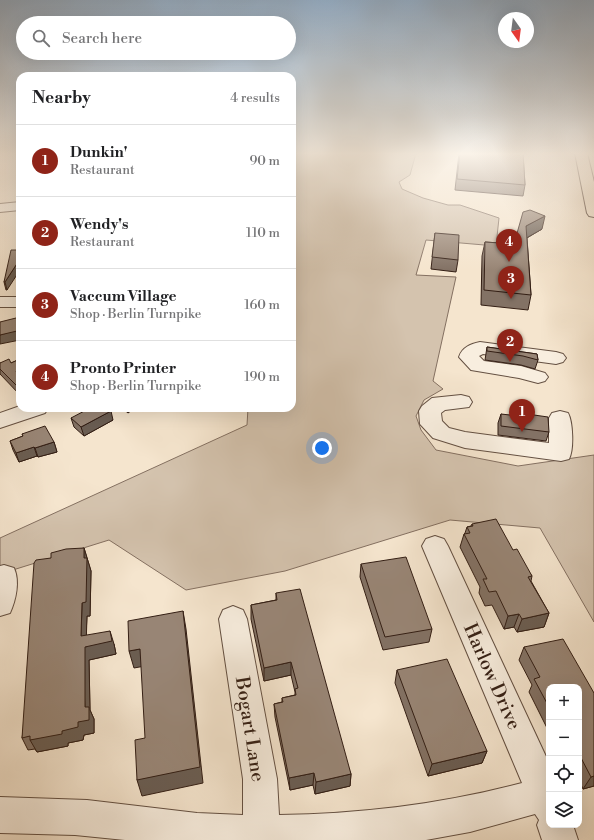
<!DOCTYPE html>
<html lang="en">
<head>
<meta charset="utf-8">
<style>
  :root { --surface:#fff; --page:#f6f6f6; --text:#202124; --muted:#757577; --line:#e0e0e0; --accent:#8f2418 }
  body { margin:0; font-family:"Libre Bodoni",serif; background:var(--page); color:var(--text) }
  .controls { position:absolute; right:12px; bottom:12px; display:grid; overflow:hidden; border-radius:8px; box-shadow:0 4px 16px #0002 }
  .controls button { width:36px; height:36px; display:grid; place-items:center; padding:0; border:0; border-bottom:1px solid var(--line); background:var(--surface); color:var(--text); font:20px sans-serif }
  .compass { position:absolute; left:498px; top:12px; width:36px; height:36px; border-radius:50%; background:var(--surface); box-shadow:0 4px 16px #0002; rotate:166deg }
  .you { position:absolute; left:322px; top:448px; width:14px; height:14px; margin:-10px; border:3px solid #fff; border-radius:50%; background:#1a73e8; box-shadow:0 0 0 6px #1a73e833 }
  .badge { display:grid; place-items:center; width:26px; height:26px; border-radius:50%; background:var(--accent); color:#fff; font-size:13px; font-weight:700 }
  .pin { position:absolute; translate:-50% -33px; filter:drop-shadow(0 1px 2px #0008) }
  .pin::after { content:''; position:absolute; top:21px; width:14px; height:12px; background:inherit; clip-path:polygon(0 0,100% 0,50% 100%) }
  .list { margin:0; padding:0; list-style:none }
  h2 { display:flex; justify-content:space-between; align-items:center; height:52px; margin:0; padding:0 16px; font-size:17px }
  h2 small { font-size:13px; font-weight:400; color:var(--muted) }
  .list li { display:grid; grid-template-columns:26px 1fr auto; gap:12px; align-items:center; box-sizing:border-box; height:72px; padding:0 16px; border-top:1px solid var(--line) }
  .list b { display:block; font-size:15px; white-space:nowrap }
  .list p { margin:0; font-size:13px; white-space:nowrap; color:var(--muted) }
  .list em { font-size:13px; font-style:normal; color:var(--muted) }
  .icon { flex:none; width:22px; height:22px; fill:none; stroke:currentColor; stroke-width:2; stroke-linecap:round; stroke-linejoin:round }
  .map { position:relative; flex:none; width:594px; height:840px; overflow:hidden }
  .search { position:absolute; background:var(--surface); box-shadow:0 4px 16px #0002; left:16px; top:16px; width:280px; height:44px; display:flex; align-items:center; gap:10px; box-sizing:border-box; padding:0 14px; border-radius:22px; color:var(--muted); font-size:15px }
  .panel { position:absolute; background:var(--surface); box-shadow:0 4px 16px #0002; left:16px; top:72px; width:280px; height:340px; border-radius:12px }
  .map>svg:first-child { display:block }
  .green { fill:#d4c3ae; stroke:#847061 }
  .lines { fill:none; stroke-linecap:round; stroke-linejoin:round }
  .minor-casing { stroke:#645042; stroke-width:2 }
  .highway-casing { stroke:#331e14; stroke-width:2 }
  .minor { fill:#f8eedf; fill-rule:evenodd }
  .highway { fill:#f5e5ce; fill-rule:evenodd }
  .wall { fill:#837265; stroke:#331e14 }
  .shaded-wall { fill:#6a5d52; stroke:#331e14 }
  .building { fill:#988575; stroke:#331e14 }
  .labels { text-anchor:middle; stroke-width:3.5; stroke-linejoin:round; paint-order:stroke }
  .near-street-label { font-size:19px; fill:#331e14; stroke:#f8eedf }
</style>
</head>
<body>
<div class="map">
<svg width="594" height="840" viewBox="0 0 594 840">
  <rect width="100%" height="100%" fill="#f5e5ce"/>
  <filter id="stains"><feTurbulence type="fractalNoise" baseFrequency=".005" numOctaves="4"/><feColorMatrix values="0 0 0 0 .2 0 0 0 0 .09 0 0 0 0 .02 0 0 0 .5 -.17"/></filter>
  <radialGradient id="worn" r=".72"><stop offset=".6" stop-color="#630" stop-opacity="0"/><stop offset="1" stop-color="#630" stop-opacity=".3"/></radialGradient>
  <polygon class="green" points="292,153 416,153 410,175 399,182 402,189 423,198 448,205 460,205 499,218 496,246 426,240 416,275 456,277 433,381 443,389 424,400 416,416 421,430 436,450 518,466 594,455 594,622 540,528 450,520 285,571 186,590 109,540 0,574 0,538 247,425 248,408 292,408"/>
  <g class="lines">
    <g class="minor-casing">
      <g id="minor">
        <polygon points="20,202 20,210 0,212 0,204"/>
        <rect x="0" y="297" width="20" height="10"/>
        <path d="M480,342L556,352L563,354L566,358L563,362L556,364L483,354L479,356L484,361L521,366L545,373L548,377L545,381L538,383L519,378L471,370L459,357C462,347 471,344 480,342Z"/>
        <path d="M461,395L469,397L472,402L469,407L445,410L441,413L442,421L449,428L465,432L549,443V418L552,413L560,411L568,413C573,422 574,450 569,459L561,461L465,448L433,438L420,424L419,411L422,406L432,398Z"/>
        <polygon points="20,406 20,408 48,408 45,413 0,428 0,413"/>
        <path d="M435,536L444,539L448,546L549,763V825H573L578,840H542L537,825L539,820L535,814L470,832L426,840H125L75,835L0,833V797L87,800L197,813L243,815V779L219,619L223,610L233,606L243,610L247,619L277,779L279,815C362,814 443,804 522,783L422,546L426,539Z"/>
        <path d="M4,565L14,568C20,581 16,600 10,613L0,616V566Z"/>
      </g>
    </g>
    <g class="highway-casing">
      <polygon id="highway" points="575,153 587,153 594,182 594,217 589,216 587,213"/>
    </g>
    <use href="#minor" class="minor"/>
    <use href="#highway" class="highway"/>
  </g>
  <g class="wall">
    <polygon points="459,153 523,153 525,185 523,196 455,190"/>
    <polygon points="542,229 527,238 531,295 528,310 481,305 482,256 485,242 514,244"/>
    <polygon points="435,233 458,260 456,272 431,269"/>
    <polygon points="20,250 7,290 6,290 4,282"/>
    <polygon points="487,347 537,354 538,360 535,369 521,365 485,360"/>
    <polygon points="20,359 20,395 0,374 0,363 11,363"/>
    <polygon points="122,408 134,408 128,413"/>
    <polygon points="501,414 549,432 546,441 498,435 498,423"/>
    <polygon points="71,418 113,420 84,436 74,427"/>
    <polygon points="22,434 54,442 57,452 38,457 37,456 19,462 13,450 10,441 23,436"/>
    <polygon points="472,524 513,550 532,576 531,581 549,613 544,627 517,632 514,627 504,629 492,605 485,606 479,593 480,587 460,547 464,534 465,533 467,527 471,526"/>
    <polygon points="84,548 91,571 90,616 87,616 86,635 114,644 116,654 89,660 90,710 94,719 94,733 84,735 83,740 68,743 68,746 37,752 35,749 28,750 22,738 51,558"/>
    <polygon points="361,564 432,629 429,642 383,650 360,577"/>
    <polygon points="276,593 351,774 350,786 315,794 313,785 290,790 275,717 274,704 282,702 282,698 295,695 295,692 291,675 264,681 251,619 251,605 276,600"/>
    <polygon points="524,647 594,693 594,786 583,789 579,780 579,687 549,687 549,734 548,731 548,730 529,692 532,685 519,660"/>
    <polygon points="397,670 487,751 482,763 428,776 395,683"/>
  </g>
  <g class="shaded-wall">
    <polygon points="545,216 542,229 523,240 526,226"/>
    <polygon points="20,259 20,270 7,290 5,282"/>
    <polygon points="20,329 20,338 19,338 20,340 0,344 0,335"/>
    <polygon points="20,372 20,379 18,373"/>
    <polygon points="127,408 134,408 128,413"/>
    <polygon points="111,411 113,420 84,436 81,427"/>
    <polygon points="54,442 57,452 38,457 35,448"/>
    <polygon points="34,447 37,456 19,462 16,453"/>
    <polygon points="84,548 91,571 90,616 87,616 86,647 110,631 114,644 116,654 89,660 90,710 94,719 94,733 84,735 83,740 68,743 68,746 37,752 30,740 62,731 78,722 85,707 81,636"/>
    <polygon points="183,611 186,629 203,783 142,796 137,780"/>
    <polygon points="549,613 544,627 517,632 522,619"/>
    <polygon points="519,614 514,627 504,629 508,616"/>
    <polygon points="140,649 145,666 134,668 129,651"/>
    <polygon points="291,662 291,675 264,681 264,668"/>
    <polygon points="487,751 482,763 428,776 432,764"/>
    <polygon points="314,773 313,785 290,790 289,778"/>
    <polygon points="351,774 350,786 315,794 316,782"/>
    <polygon points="594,776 594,786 583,789 591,777"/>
  </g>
  <g class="building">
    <polygon points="460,153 523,153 525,185 457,179"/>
    <polygon points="530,210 545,216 526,226 531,295 484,290 485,242 514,244 523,212"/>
    <polygon points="435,233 459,235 458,260 432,257"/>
    <polygon points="11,250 20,250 20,259 5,282 4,282"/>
    <polygon points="20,317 20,329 17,330 17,331 0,335 0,322"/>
    <polygon points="487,347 537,354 538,360 523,356 487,351"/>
    <polygon points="9,359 11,363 20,359 20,372 18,373 16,371 20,379 20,389 0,369 0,363"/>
    <polygon points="90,408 107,408 111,411 81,427 71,418"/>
    <polygon points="520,413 548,417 549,432 501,426 501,414 519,416"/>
    <polygon points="45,426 54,442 35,448 34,447 16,453 10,441 23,436 22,434"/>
    <polygon points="496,519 513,550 517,549 532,576 528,577 549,613 522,619 519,614 508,616 496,591 489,592 483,579 487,579 464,534 470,533 467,527 473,526 472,524"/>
    <polygon points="84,548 84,558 87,558 86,602 82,603 81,636 110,631 112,641 85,647 85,707 89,707 89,720 78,722 78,727 62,731 62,734 30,740 30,736 22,738 34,563 36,560 51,558 51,553 66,549"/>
    <polygon points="406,557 432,629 385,637 361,564"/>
    <polygon points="300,589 351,774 316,782 314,773 289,778 274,704 283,702 282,698 296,695 295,689 298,688 291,662 264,668 251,605 277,600 276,593"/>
    <polygon points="183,611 200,767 137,780 135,740 145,738 140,649 129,651 128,621"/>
    <polygon points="563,639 594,693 594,776 591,777 579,754 579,687 549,687 549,707 534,679 540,677 524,647"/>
    <polygon points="447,659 487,751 432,764 397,670"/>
  </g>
  <linearGradient id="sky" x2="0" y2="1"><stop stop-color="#93acc4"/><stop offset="0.57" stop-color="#faf3e9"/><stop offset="1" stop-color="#faf3e9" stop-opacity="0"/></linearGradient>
  <rect width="594" height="270" fill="url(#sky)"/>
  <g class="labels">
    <g class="near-street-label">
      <text transform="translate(493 676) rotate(66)" y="7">Harlow Drive</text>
      <text transform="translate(251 729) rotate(81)" y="7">Bogart Lane</text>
    </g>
  </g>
  <rect width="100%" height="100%" filter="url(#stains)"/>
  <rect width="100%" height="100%" fill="url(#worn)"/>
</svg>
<div class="controls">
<button>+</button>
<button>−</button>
<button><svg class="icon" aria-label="locate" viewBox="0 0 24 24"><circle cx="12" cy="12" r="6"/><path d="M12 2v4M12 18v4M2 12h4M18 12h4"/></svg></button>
<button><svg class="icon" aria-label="layers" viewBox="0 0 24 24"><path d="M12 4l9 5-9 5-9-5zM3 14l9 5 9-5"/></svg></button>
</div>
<svg class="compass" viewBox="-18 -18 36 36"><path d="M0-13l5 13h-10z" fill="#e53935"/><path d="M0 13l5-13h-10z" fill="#757577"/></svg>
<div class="you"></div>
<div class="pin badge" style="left:522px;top:432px">1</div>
<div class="pin badge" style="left:510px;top:362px">2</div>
<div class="pin badge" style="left:511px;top:299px">3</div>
<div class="pin badge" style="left:509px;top:262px">4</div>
<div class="search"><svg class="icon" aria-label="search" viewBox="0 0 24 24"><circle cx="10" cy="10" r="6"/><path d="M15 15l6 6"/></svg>Search here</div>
<section class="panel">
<h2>Nearby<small>4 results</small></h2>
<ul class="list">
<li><span class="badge">1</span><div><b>Dunkin'</b><p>Restaurant</p></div><em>90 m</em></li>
<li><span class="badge">2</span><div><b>Wendy's</b><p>Restaurant</p></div><em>110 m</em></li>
<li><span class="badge">3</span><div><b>Vaccum Village</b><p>Shop · Berlin Turnpike</p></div><em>160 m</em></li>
<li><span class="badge">4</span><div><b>Pronto Printer</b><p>Shop · Berlin Turnpike</p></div><em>190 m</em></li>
</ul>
</section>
</div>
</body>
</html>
